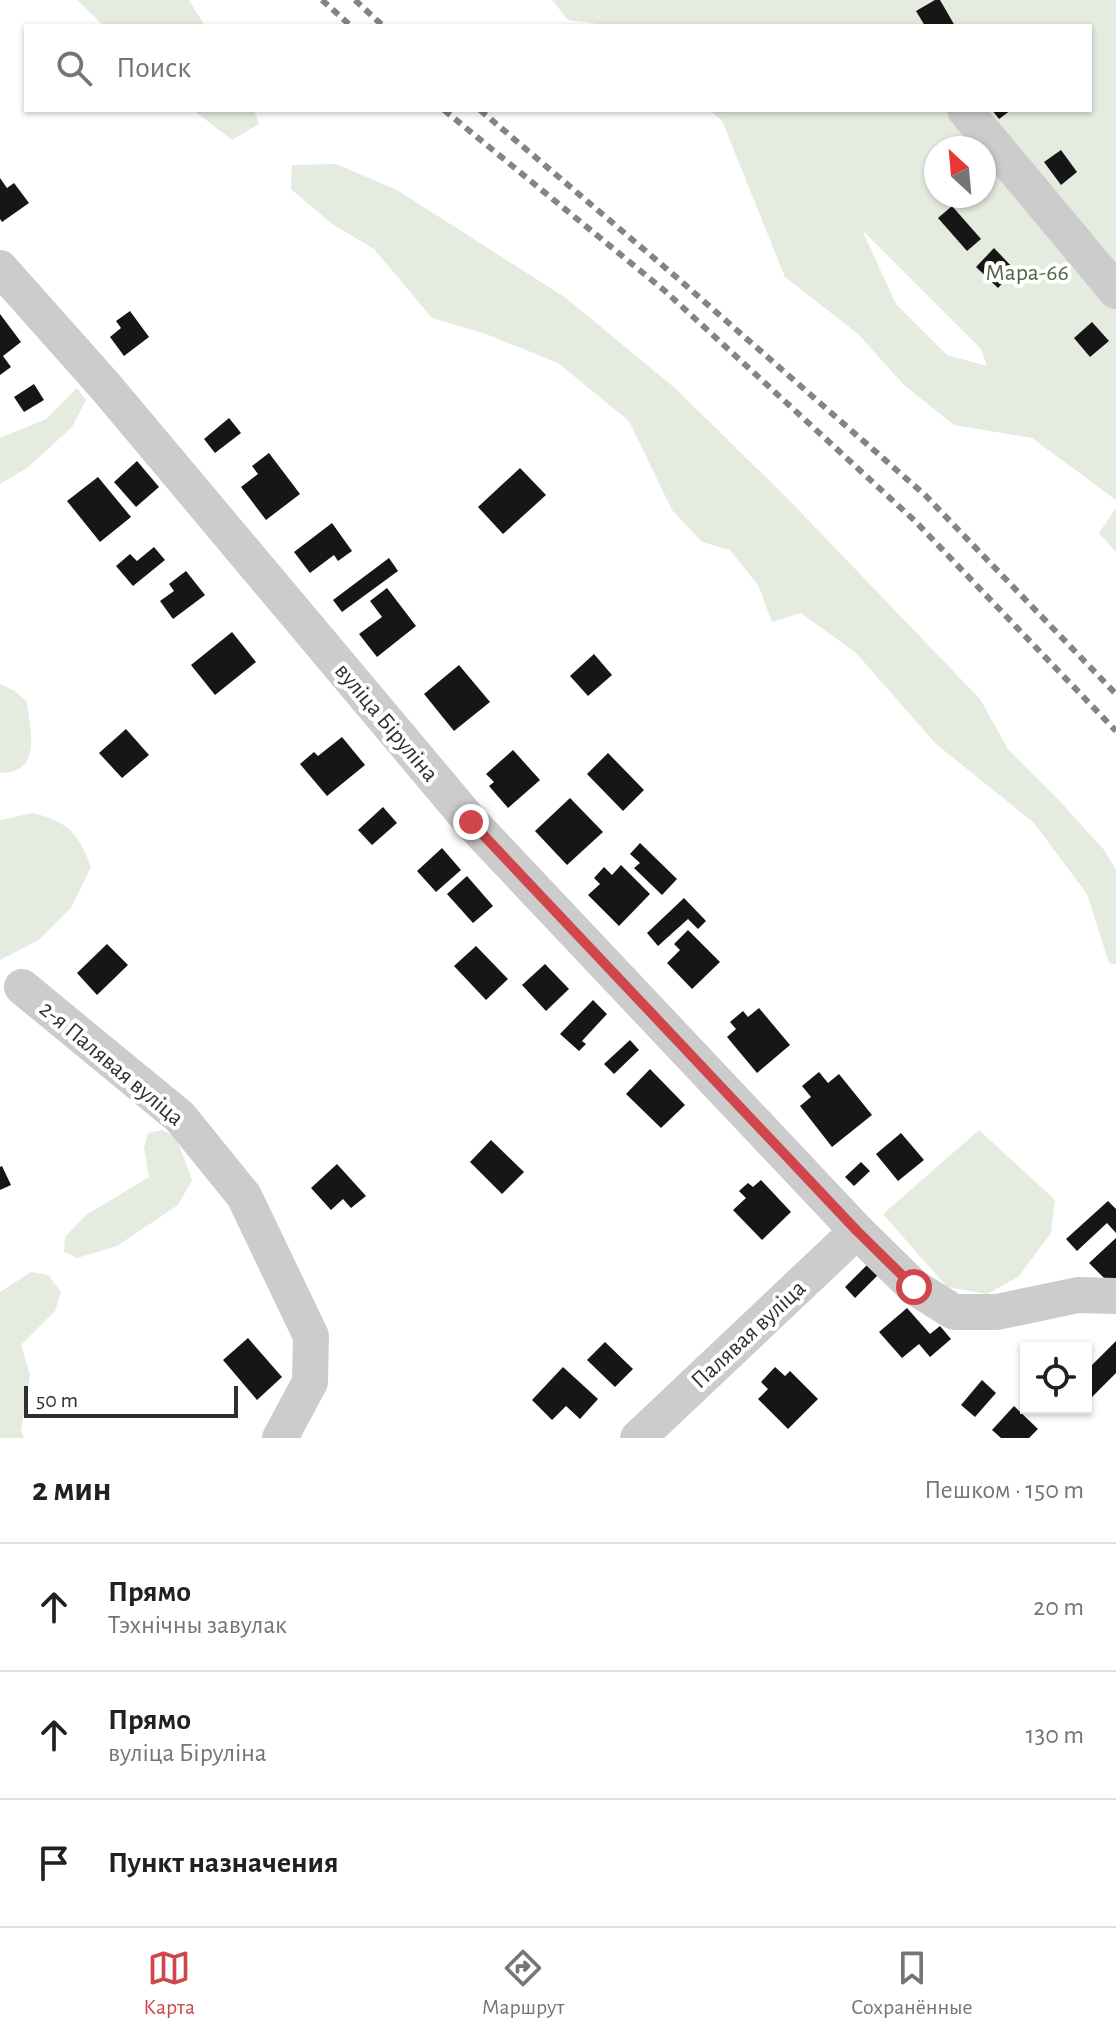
<!DOCTYPE html>
<html lang="ru">
<head>
<meta charset="utf-8">
<style>
  :root { --surface:#fff; --page:#f6f6f6; --text:#202124; --muted:#757577; --line:#e0e0e0; --accent:#d1464a }
  body { margin:0; font-family:"Alegreya Sans",sans-serif; background:var(--page); color:var(--text) }
  .controls { position:absolute; right:24px; bottom:24px; display:grid; overflow:hidden; border-radius:0px; box-shadow:0 2px 6px #0004 }
  .controls button { width:72px; height:72px; display:grid; place-items:center; padding:0; border:0; border-bottom:2px solid var(--line); background:var(--surface); color:var(--text); font:40px sans-serif }
  .compass { position:absolute; left:924px; top:136px; width:72px; height:72px; border-radius:50%; background:var(--surface); box-shadow:0 2px 6px #0004; rotate:334deg }
  .scale { position:absolute; left:24px; bottom:20px; width:214px; box-sizing:border-box; padding-left:8px; border:4px solid #2f2f2f; border-top:0; font-size:22px; line-height:28px; white-space:nowrap; color:#2f2f2f; -webkit-text-stroke:6px #fff; paint-order:stroke }
  .stop { position:absolute; width:24px; height:24px; margin:-18px; border:6px solid #d1464a; border-radius:50%; background:#fff }
  .stop.end { background:#d1464a; border-color:#fff; box-shadow:0 2px 8px #0008 }
  .list { margin:0; padding:0; list-style:none }
  h2 { display:flex; justify-content:space-between; align-items:center; height:104px; margin:0; padding:0 32px; font-size:34px }
  h2 small { font-size:26px; font-weight:400; color:var(--muted) }
  .list li { display:grid; grid-template-columns:52px 1fr auto; gap:24px; align-items:center; box-sizing:border-box; height:128px; padding:0 32px; border-top:2px solid var(--line) }
  .list b { display:block; font-size:30px; white-space:nowrap }
  .list p { margin:0; font-size:26px; white-space:nowrap; color:var(--muted) }
  .list em { font-size:26px; font-style:normal; color:var(--muted) }
  .icon { flex:none; width:44px; height:44px; fill:none; stroke:currentColor; stroke-width:2; stroke-linecap:round; stroke-linejoin:round }
  .map { position:relative; flex:none; width:1116px; height:1438px; overflow:hidden }
  .search { position:absolute; background:var(--surface); box-shadow:0 2px 6px #0004; left:24px; right:24px; top:24px; height:88px; display:flex; align-items:center; gap:20px; box-sizing:border-box; padding:0 28px; border-radius:0px; color:var(--muted); font-size:30px }
  .sheet { height:488px; background:var(--surface) }
  nav { display:flex; justify-content:space-around; align-items:center; box-sizing:border-box; height:112px; border-top:2px solid var(--line); background:var(--surface); font-size:22px; color:var(--muted) }
  nav a { display:grid; justify-items:center; gap:4px }
  nav .on { color:var(--accent) }
  .map>svg:first-child { display:block }
  .green { fill:#e5ebdf; fill-rule:evenodd }
  .building { fill:#161616 }
  .lines { fill:none; stroke-linecap:round; stroke-linejoin:round }
  .minor { stroke:#ccc; stroke-width:36 }
  .rail { stroke:#848484; stroke-width:6; stroke-dasharray:8 6; stroke-linecap:butt }
  .route { stroke:#d1464a; stroke-width:10 }
  .labels { text-anchor:middle; stroke-width:8; stroke-linejoin:round; paint-order:stroke }
  .park-label { font-size:24px; fill:#516641; stroke:#fff }
  .street-label { font-size:24px; fill:#2f2f2f; stroke:#fff }
</style>
</head>
<body>
<div class="map">
<svg width="1116" height="1438" viewBox="0 0 1116 1438">
  <rect width="100%" height="100%" fill="#fff"/>
  <g class="green">
    <polygon points="77,0 189,0 205,26 104,26"/>
    <path d="M552,0H1116V500L1032,438L954,425L905,386L858,334L785,277L722,121L710,110H1090V26H614L568,20ZM936,148H984V196H936ZM862,230L981,349L987,366L947,355L896,304Z"/>
    <polygon points="193,110 254,110 259,124 232,140"/>
    <polygon points="336,164 397,190 566,298 676,389 788,499 980,699 1008,749 1055,796 1105,851 1116,870 1116,965 1109,963 1087,894 1034,823 936,744 856,653 801,613 772,622 758,585 730,550 702,542 672,510 629,421 558,363 486,334 432,318 374,249 332,224 291,189 292,165"/>
    <polygon points="77,388 86,400 72,427 27,468 0,484 0,438 46,419"/>
    <polygon points="1116,508 1116,552 1099,533"/>
    <path d="M0,684L15,691L27,702C30,730 43,773 0,773Z"/>
    <path d="M33,813C70,823 77,832 91,867L71,908L39,940L0,960V820Z"/>
    <polygon points="162,1130 176,1137 192,1180 178,1205 117,1246 77,1258 64,1252 65,1237 86,1215 149,1177 144,1148 148,1133"/>
    <polygon points="979,1130 1055,1200 1051,1233 1018,1277 987,1294 947,1287 883,1214"/>
    <polygon points="31,1272 48,1275 61,1292 55,1311 21,1345 30,1375 21,1431 24,1438 0,1438 0,1292"/>
  </g>
  <g class="building">
    <polygon points="935,0 940,0 955,26 925,26 916,11"/>
    <polygon points="992,110 1011,110 999,119"/>
    <polygon points="1061,150 1077,172 1061,185 1044,162"/>
    <polygon points="0,178 7,188 14,183 29,203 2,222 0,219"/>
    <polygon points="952,206 981,239 967,251 938,218"/>
    <polygon points="994,248 1015,270 998,288 976,267"/>
    <polygon points="130,311 149,337 124,356 110,337 121,328 116,321"/>
    <polygon points="0,314 21,342 3,356 11,367 0,375"/>
    <polygon points="1092,322 1109,341 1090,357 1074,338"/>
    <polygon points="34,384 44,400 24,412 14,397"/>
    <polygon points="229,418 241,433 215,453 204,439"/>
    <polygon points="269,453 300,494 266,520 241,487 258,474 252,466"/>
    <polygon points="137,461 159,487 136,507 114,482"/>
    <polygon points="520,468 546,495 503,534 478,507"/>
    <polygon points="98,477 131,517 100,542 67,501"/>
    <polygon points="332,523 352,551 338,561 334,555 310,573 294,552"/>
    <polygon points="154,547 165,560 133,586 116,566 130,554 137,561"/>
    <polygon points="389,558 398,571 342,612 333,600"/>
    <polygon points="186,571 205,595 173,619 160,601 174,591 169,584"/>
    <polygon points="387,588 416,626 377,657 359,634 382,617 370,601"/>
    <polygon points="232,632 256,662 215,695 191,665"/>
    <polygon points="594,654 612,675 588,696 570,676"/>
    <polygon points="459,665 490,702 454,731 424,694"/>
    <polygon points="126,729 149,755 122,778 99,753"/>
    <polygon points="342,737 365,765 327,796 300,764 314,752 318,756"/>
    <polygon points="513,750 540,780 508,808 489,786 494,782 486,774"/>
    <polygon points="608,753 644,790 623,811 587,774"/>
    <polygon points="570,798 603,832 567,865 535,831"/>
    <polygon points="383,807 397,823 372,845 358,830"/>
    <polygon points="640,843 677,879 662,895 634,868 640,863 630,854"/>
    <polygon points="442,848 461,870 436,892 417,871"/>
    <polygon points="621,865 650,894 619,926 588,895 600,884 594,878 604,867 612,875"/>
    <polygon points="467,876 493,906 473,923 447,894"/>
    <polygon points="684,898 706,921 698,929 688,919 658,946 647,933"/>
    <polygon points="688,930 720,962 692,989 667,963 680,950 674,944"/>
    <polygon points="107,944 128,965 97,995 77,973"/>
    <polygon points="476,946 508,979 486,1000 454,966"/>
    <polygon points="545,964 569,989 546,1011 522,985"/>
    <polygon points="593,1000 607,1014 582,1041 586,1044 579,1051 560,1034"/>
    <polygon points="759,1008 790,1045 757,1073 727,1037 736,1029 730,1022 743,1011 748,1017"/>
    <polygon points="630,1040 639,1050 614,1074 604,1064"/>
    <polygon points="650,1069 685,1105 661,1128 626,1094"/>
    <polygon points="819,1072 828,1083 839,1074 872,1115 832,1147 800,1106 811,1097 802,1086"/>
    <polygon points="901,1133 924,1160 898,1181 876,1154"/>
    <polygon points="491,1140 524,1172 502,1194 470,1162"/>
    <polygon points="861,1162 870,1171 854,1186 845,1177"/>
    <polygon points="337,1164 366,1196 351,1208 343,1199 331,1210 311,1188"/>
    <polygon points="2,1166 11,1185 0,1190 0,1167"/>
    <polygon points="761,1180 791,1212 762,1240 733,1210 746,1198 739,1191 748,1183 753,1187"/>
    <polygon points="1108,1201 1116,1209 1116,1233 1107,1223 1077,1251 1066,1239"/>
    <polygon points="1116,1238 1116,1284 1113,1287 1089,1263"/>
    <polygon points="871,1261 881,1272 855,1298 845,1287"/>
    <polygon points="907,1308 930,1334 940,1326 951,1339 930,1357 919,1344 902,1358 879,1332"/>
    <polygon points="248,1338 282,1377 257,1400 223,1360"/>
    <polygon points="1116,1341 1116,1373 1089,1400 1086,1397 1086,1365 1089,1368"/>
    <polygon points="605,1342 633,1369 615,1387 587,1360"/>
    <polygon points="563,1367 598,1399 580,1419 566,1406 552,1420 532,1400"/>
    <polygon points="775,1367 785,1376 790,1371 818,1399 788,1429 758,1399 768,1389 761,1382"/>
    <polygon points="982,1380 996,1393 975,1417 961,1405"/>
    <polygon points="1014,1406 1038,1429 1029,1438 1001,1438 992,1430"/>
  </g>
  <g class="lines">
    <g class="minor">
      <polyline points="965,110 1116,291"/>
      <polyline points="0,268 105,386 471,822 857,1231 914,1287 954,1312 997,1312 1078,1295 1116,1296"/>
      <polyline points="22,987 180,1117 244,1196 311,1336 310,1382 280,1438"/>
      <polyline points="638,1438 857,1231"/>
    </g>
    <g class="rail">
      <polyline points="322,0 351,26"/>
      <polyline points="355,0 383,26"/>
      <polyline points="444,110 665,291 915,521 1116,731"/>
      <polyline points="480,110 675,276 925,495 1116,694"/>
    </g>
  </g>
  <g class="lines">
    <polyline class="route" points="471,822 857,1231 914,1287"/>
  </g>
  <g class="labels">
    <g class="park-label">
      <text x="1027" y="280">Мара-66</text>
    </g>
    <g class="street-label">
      <text transform="translate(387 722) rotate(50)" y="8">вуліца Біруліна</text>
      <text transform="translate(112 1063) rotate(40)" y="8">2-я Палявая вуліца</text>
      <text transform="translate(748 1334) rotate(-43)" y="8">Палявая вуліца</text>
    </g>
  </g>
</svg>
<div class="controls">
<button><svg class="icon" aria-label="locate" viewBox="0 0 24 24"><circle cx="12" cy="12" r="6"/><path d="M12 2v4M12 18v4M2 12h4M18 12h4"/></svg></button>
</div>
<svg class="compass" viewBox="-18 -18 36 36"><path d="M0-13l5 13h-10z" fill="#e53935"/><path d="M0 13l5-13h-10z" fill="#757577"/></svg>
<div class="scale">50 m</div>
<div class="stop" style="left:914px;top:1287px"></div>
<div class="stop end" style="left:471px;top:822px"></div>
<div class="search"><svg class="icon" aria-label="search" viewBox="0 0 24 24"><circle cx="10" cy="10" r="6"/><path d="M15 15l6 6"/></svg>Поиск</div>
</div>
<section class="sheet">
<h2>2 мин<small>Пешком · 150 m</small></h2>
<ul class="list">
<li><svg class="icon" aria-label="ahead" viewBox="0 0 24 24"><path d="M12 20V5M6 11l6-6 6 6"/></svg><div><b>Прямо</b><p>Тэхнічны завулак</p></div><em>20 m</em></li>
<li><svg class="icon" aria-label="ahead" viewBox="0 0 24 24"><path d="M12 20V5M6 11l6-6 6 6"/></svg><div><b>Прямо</b><p>вуліца Біруліна</p></div><em>130 m</em></li>
<li><svg class="icon" aria-label="arrive" viewBox="0 0 24 24"><path d="M6 21V4h12l-3 4 3 4H6"/></svg><div><b>Пункт назначения</b></div></li>
</ul>
</section>
<nav>
<a class="on"><svg class="icon" aria-label="map" viewBox="0 0 24 24"><path d="M3 6l6-2 6 2 6-2v14l-6 2-6-2-6 2zM9 4v14M15 6v14"/></svg>Карта</a>
<a><svg class="icon" aria-label="directions" viewBox="0 0 24 24"><path d="M12 3l9 9-9 9-9-9zM9 14v-3h6M13 9l2 2-2 2"/></svg>Маршрут</a>
<a><svg class="icon" aria-label="saved" viewBox="0 0 24 24"><path d="M7 4h10v16l-5-4-5 4z"/></svg>Сохранённые</a>
</nav>
</body>
</html>
